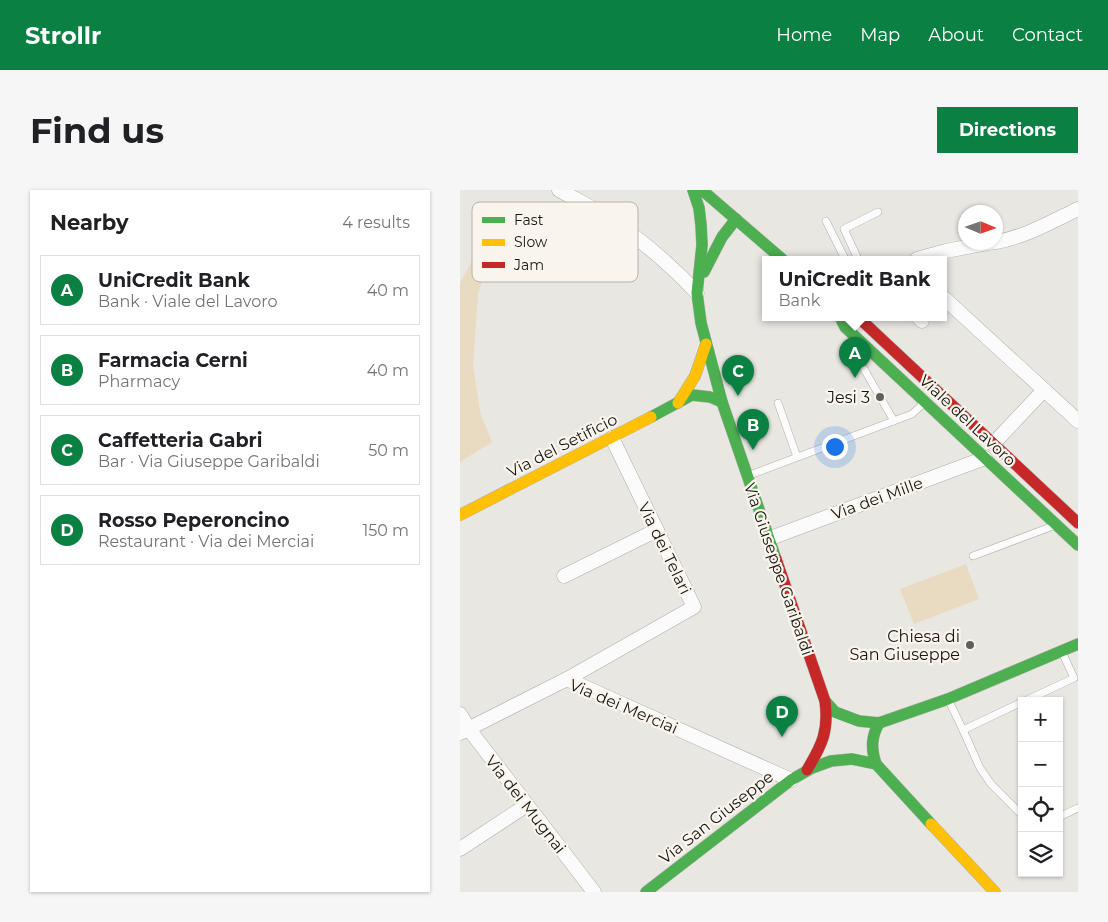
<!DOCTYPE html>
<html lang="en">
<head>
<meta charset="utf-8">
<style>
  :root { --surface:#fff; --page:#f6f6f6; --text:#202124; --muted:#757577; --line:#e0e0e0; --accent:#0b8043 }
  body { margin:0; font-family:Montserrat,sans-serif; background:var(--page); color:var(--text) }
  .controls { position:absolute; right:15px; bottom:15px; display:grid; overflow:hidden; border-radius:0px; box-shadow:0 1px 4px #0004 }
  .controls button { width:45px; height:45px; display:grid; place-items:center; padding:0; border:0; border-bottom:1px solid var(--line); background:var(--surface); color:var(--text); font:25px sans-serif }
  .compass { position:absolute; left:498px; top:15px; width:45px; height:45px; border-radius:50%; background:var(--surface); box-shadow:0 1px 4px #0004; rotate:92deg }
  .you { position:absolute; left:374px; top:256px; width:18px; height:18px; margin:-12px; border:4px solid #fff; border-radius:50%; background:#1a73e8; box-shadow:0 0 0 8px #1a73e833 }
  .badge { display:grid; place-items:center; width:32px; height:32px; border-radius:50%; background:var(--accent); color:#fff; font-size:16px; font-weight:700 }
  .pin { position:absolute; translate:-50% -41px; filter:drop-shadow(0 1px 2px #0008) }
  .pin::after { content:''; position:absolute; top:26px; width:18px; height:15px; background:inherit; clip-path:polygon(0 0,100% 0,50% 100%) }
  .popup { position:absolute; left:302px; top:66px; width:185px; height:65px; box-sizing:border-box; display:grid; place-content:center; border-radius:0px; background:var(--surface); filter:drop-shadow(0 1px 4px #0005); font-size:16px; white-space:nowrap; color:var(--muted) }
  .popup b { font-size:19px; color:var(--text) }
  .popup::after { content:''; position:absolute; left:50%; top:100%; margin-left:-10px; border:10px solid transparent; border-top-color:var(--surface) }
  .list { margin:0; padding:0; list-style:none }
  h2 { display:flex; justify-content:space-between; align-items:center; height:65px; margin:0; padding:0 20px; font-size:21px }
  h2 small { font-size:16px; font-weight:400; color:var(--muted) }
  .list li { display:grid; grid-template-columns:32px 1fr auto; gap:15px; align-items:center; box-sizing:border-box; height:70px; margin:0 10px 10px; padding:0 10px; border:1px solid var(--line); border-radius:0px }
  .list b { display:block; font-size:19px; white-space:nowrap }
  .list p { margin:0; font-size:16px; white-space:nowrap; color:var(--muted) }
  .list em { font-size:16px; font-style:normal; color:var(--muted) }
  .icon { flex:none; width:28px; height:28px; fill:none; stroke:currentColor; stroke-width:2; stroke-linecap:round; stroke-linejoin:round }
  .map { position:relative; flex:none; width:618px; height:702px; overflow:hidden; border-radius:0px }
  header { display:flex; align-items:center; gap:30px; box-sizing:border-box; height:70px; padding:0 25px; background:var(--accent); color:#fff }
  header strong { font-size:24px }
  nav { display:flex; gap:28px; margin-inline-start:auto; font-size:18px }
  .intro { display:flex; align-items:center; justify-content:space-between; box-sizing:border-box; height:120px; padding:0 30px }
  h1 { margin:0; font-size:35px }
  .button { padding:12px 22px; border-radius:0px; background:var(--accent); color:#fff; font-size:18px; font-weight:700 }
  main { display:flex; gap:30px; padding:0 30px }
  aside { flex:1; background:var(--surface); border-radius:0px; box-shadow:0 1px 4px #0004 }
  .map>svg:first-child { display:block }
  .green { fill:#e8dbc1 }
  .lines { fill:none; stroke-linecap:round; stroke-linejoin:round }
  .lane-casing { stroke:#afada9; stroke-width:8 }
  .street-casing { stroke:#afada9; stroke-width:15 }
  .fast-casing { stroke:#afada9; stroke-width:12 }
  .slow-casing { stroke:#afada9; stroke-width:12 }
  .jam-casing { stroke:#afada9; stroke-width:12 }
  .lane { stroke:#fcfbfb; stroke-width:7 }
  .street { stroke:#fcfbfb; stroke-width:14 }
  .fast { stroke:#4caf50; stroke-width:11 }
  .slow { stroke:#ffc107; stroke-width:11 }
  .jam { stroke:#c62828; stroke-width:11 }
  .poi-dot { fill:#605f5b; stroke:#faf5ec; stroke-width:2 }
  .labels { text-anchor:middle; stroke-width:4.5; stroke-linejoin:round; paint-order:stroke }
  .poi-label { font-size:16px; fill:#171612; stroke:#faf5ec; text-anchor:end }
  .street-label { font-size:16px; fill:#171612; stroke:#faf5ec }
  .key { fill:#faf5ec; stroke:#b6b2ab; stroke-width:1 }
  .key-label { font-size:14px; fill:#171612 }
</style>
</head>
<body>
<header>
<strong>Strollr</strong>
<nav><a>Home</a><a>Map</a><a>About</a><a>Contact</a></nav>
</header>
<div class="intro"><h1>Find us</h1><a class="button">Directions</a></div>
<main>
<aside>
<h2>Nearby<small>4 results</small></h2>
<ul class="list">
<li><span class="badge">A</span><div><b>UniCredit Bank</b><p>Bank · Viale del Lavoro</p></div><em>40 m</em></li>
<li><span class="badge">B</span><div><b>Farmacia Cerni</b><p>Pharmacy</p></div><em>40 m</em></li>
<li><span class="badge">C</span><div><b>Caffetteria Gabri</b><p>Bar · Via Giuseppe Garibaldi</p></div><em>50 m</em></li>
<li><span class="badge">D</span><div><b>Rosso Peperoncino</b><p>Restaurant · Via dei Merciai</p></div><em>150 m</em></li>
</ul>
</aside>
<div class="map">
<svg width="618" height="702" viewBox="0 0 618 702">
  <rect width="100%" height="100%" fill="#e9e7e2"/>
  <g class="green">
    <polygon points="53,32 71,33 58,56 25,81 18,105 13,174 20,222 32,252 0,272 0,93 13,69"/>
    <polygon points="506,374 519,409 454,434 440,399"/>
  </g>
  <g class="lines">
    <g class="lane-casing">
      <g id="lane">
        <polyline points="366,31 385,69"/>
        <polyline points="398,69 384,39 418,22"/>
        <polyline points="404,179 434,231"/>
        <polyline points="318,213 337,267"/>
        <polyline points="290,285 452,224 464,213"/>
        <polyline points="513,366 593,336"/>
        <polyline points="489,511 503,540 562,512"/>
        <polyline points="565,511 614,488 602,462"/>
        <polyline points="503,540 520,578 531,594 562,625"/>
        <polyline points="599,627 618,618"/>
      </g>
    </g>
    <g class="street-casing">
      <g id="street">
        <path d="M99,0C113,8 128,15 142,24C177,46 209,73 237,103"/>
        <path d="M536,52C565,47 591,32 618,19"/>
        <polyline points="457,69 486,61 533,52"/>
        <polyline points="484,108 618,231"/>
        <polyline points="458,127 462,131"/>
        <polyline points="533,254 584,200"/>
        <polyline points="308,349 525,268"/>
        <polyline points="104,386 197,340"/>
        <polyline points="107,489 234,417 152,248"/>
        <polyline points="0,524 8,538 134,702"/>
        <polyline points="0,543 107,489 331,590"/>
        <polyline points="0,659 67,615"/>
      </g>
    </g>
    <g class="fast-casing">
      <g id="fast">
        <polyline points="233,0 239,18 241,35 242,55 237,103 241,133 262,212 316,369"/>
        <polyline points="242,0 322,69"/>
        <polyline points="244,82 262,47 276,29"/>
        <polyline points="380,127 385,137 618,355"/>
        <polyline points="191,227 232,205 250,207 262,212"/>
        <polyline points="365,511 375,522 399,531 419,533 488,509 618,454"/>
        <path d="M416,574C411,559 411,547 419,533"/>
        <polyline points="186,702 331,590 352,578 371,571 392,569 416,574 471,634"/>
      </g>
    </g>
    <g class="slow-casing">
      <g id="slow">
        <polyline points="218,213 235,186 246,154"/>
        <polyline points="0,325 191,227"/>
        <polyline points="471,634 535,702"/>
      </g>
    </g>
    <g class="jam-casing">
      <g id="jam">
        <polyline points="398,127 618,333"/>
        <path d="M316,369L365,511C369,541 362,555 347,580"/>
      </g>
    </g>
    <use href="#lane" class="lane"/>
    <use href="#street" class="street"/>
    <use href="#fast" class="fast"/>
    <use href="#slow" class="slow"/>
    <use href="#jam" class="jam"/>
  </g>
  <g class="poi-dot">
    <circle cx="420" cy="207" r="5"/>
    <circle cx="510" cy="455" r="5"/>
  </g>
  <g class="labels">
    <g class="poi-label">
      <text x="410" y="213">Jesi 3</text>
      <text x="500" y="452">Chiesa di<tspan x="500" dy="18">San Giuseppe</tspan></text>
    </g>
    <g class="street-label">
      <text transform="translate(508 230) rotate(43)" y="6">Viale del Lavoro</text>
      <text transform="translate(102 255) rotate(-27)" y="6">Via del Setificio</text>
      <text transform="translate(417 308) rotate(-20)" y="6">Via dei Mille</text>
      <text transform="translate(205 358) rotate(64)" y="6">Via dei Telari</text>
      <text transform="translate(319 379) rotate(71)" y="6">Via Giuseppe Garibaldi</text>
      <text transform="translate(164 516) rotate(23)" y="6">Via dei Merciai</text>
      <text transform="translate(66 614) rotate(52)" y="6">Via dei Mugnai</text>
      <text transform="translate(256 627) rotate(-38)" y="6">Via San Giuseppe</text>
    </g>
  </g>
  <rect x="12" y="12" width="166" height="80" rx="8" class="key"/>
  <rect x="22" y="27" width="23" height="6" fill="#4caf50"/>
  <rect x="22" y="49" width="23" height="7" fill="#ffc107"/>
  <rect x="22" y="72" width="23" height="6" fill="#c62828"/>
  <g class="key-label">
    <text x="54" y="35">Fast</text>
    <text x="54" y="57">Slow</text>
    <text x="54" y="80">Jam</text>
  </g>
</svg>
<div class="controls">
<button>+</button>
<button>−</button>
<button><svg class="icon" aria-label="locate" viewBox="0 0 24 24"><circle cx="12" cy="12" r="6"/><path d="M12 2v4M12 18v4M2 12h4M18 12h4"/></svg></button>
<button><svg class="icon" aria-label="layers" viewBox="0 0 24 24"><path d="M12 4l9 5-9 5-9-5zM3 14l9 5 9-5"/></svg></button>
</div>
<svg class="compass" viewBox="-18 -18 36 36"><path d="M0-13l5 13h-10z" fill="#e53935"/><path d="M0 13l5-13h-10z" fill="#757577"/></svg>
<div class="you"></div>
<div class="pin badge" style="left:395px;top:188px">A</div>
<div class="popup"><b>UniCredit Bank</b>Bank</div>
<div class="pin badge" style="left:293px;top:260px">B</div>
<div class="pin badge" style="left:278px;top:206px">C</div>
<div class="pin badge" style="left:322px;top:547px">D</div>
</div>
</main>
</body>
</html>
